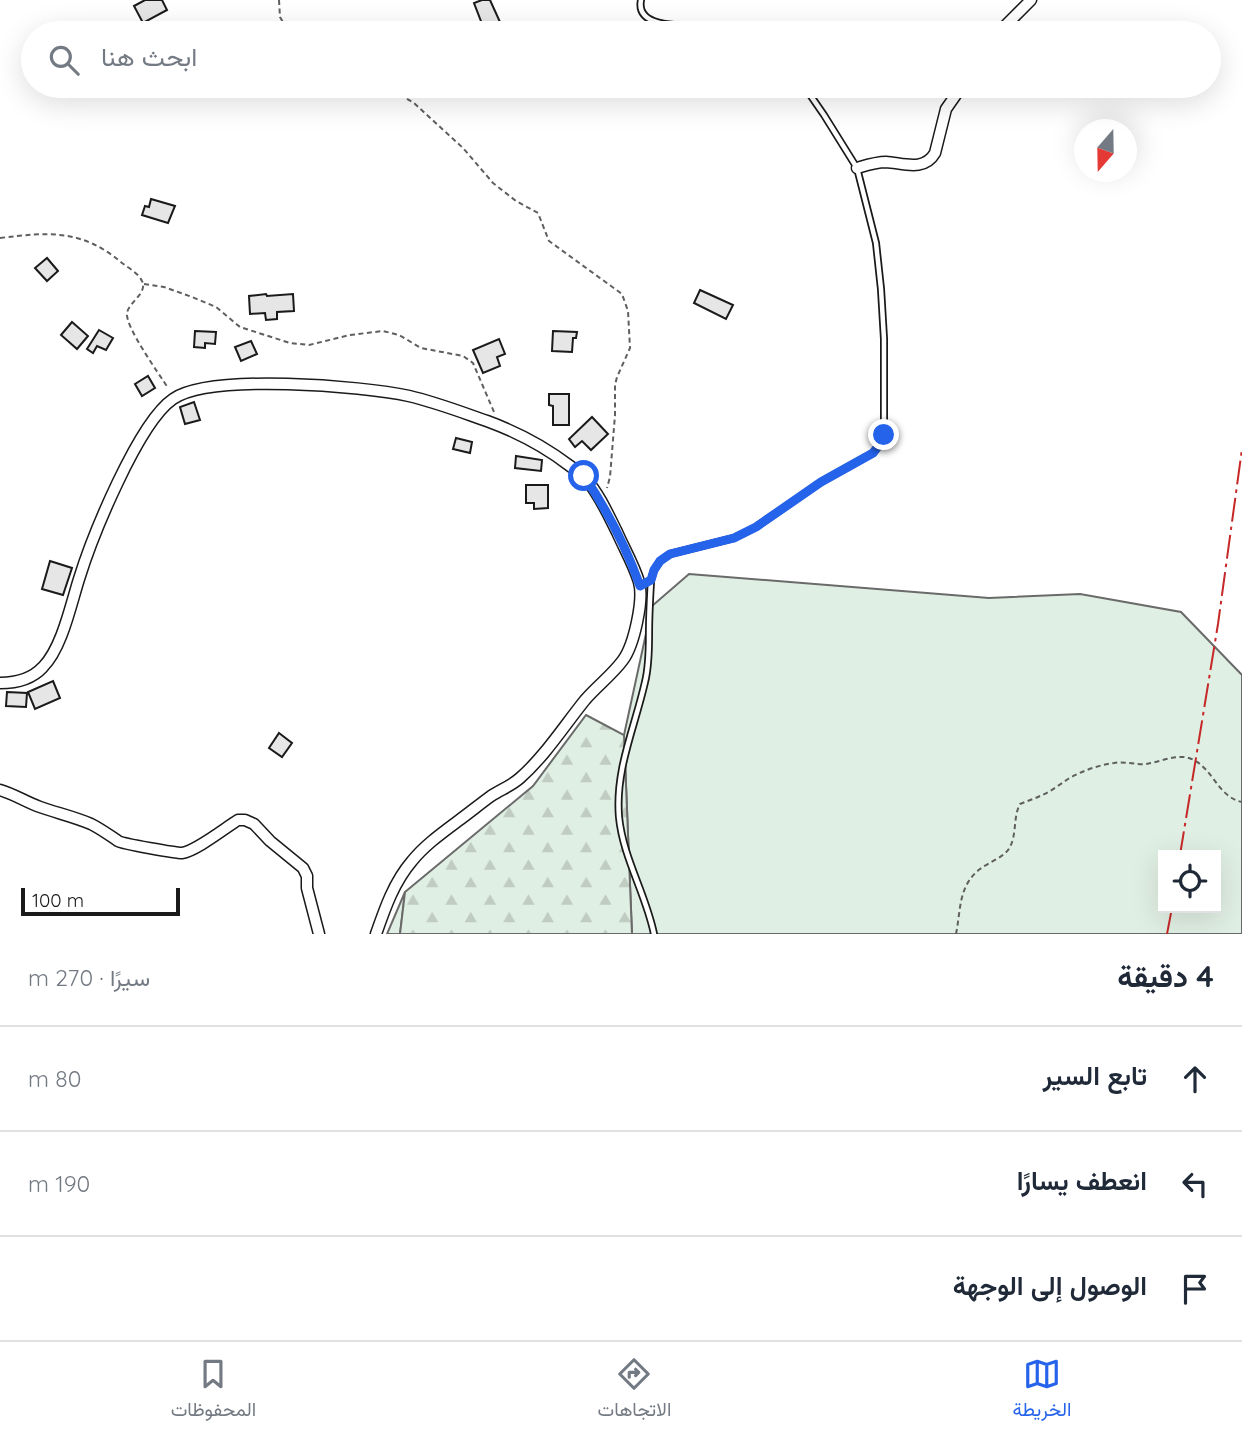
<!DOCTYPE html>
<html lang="ar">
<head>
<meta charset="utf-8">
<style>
  :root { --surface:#fff; --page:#f6f6f7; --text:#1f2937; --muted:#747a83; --line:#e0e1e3; --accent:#2563eb }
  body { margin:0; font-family:Quicksand,Vazirmatn,sans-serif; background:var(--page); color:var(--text); direction:rtl }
  .controls { position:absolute; right:21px; bottom:21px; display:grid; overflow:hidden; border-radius:0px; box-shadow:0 7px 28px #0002 }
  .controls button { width:63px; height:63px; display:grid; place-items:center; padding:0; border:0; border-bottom:2px solid var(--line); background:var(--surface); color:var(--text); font:35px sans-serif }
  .compass { position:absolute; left:1074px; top:119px; width:63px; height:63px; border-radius:50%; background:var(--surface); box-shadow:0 7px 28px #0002; rotate:200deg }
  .scale { position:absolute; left:21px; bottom:18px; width:159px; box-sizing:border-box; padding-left:7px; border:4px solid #1a1a1a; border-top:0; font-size:19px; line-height:24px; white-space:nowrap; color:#1a1a1a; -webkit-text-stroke:5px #fff; paint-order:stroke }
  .stop { position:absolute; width:21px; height:21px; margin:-16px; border:5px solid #2563eb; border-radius:50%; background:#fff }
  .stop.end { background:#2563eb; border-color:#fff; box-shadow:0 2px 7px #0008 }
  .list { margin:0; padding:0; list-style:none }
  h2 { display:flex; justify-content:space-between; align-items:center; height:91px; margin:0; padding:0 28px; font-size:30px }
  h2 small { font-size:23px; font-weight:400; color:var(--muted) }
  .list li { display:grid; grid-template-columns:46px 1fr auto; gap:21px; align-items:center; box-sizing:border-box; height:105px; padding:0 28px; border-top:2px solid var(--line) }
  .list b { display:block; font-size:26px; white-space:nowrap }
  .list em { font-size:23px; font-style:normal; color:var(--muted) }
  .icon { flex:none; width:38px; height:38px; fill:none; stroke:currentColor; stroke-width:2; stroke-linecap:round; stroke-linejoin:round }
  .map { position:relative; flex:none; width:1242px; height:934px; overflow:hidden; direction:ltr }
  .search { position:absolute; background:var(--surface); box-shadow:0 7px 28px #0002; left:21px; right:21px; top:21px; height:77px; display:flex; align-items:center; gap:18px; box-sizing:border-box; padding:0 24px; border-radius:38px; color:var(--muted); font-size:26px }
  .sheet { height:406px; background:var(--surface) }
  nav { display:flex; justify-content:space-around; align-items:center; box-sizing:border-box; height:98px; border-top:2px solid var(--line); background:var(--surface); font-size:19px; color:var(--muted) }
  nav a { display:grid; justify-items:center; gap:4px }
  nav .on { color:var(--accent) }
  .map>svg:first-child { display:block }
  .grass { fill:#e0efe3; stroke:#6a6a6a; stroke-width:2; fill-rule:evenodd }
  .forest { fill:url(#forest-firs); stroke:#6a6a6a; stroke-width:2 }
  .building { fill:#e6e6e6; stroke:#1a1a1a; stroke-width:2 }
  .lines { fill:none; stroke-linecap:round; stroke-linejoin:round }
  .service-casing { stroke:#1a1a1a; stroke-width:8 }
  .minor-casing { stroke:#1a1a1a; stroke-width:13 }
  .path { stroke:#5f5f5f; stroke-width:2; stroke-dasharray:5 3.5; stroke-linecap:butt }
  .service { stroke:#fff; stroke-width:4.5 }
  .minor { stroke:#fff; stroke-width:10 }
  .power { stroke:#c62828; stroke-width:2; stroke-dasharray:24 5 3.5 5; stroke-linecap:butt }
  .route { stroke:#2563eb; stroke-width:9 }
</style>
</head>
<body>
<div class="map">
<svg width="1242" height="934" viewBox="0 0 1242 934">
  <defs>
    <pattern id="forest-firs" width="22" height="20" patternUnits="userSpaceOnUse" patternTransform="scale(1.75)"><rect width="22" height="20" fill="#e0efe3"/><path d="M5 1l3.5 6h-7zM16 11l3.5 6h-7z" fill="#c0ccc2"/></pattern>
  </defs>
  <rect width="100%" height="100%" fill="#fff"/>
  <g class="grass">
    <path d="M689,574L989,598L1080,594L1181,612L1242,675V934H632L624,735L652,606ZM1163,855H1216V908H1163Z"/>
    <polygon points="405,892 400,934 387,934"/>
  </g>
  <polygon class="forest" points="586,715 624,735 632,934 400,934 405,892 533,786"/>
  <g class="building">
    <polygon points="145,0 162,0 167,10 143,23 134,6"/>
    <polygon points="482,0 490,0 500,22 484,29 474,3"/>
    <polygon points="277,25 283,33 257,33 267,26 270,30"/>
    <polygon points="151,199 175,206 168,223 142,215 145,206 149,207"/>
    <polygon points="47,258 58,271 47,281 35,268"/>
    <polygon points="700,290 733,305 726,319 694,303"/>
    <polygon points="266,294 267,296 293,294 294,311 277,312 277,319 266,320 265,313 250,314 249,296"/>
    <polygon points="72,322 88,336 77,349 61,335"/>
    <polygon points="99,330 113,338 106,350 97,346 93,353 87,349"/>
    <polygon points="195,331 216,332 215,344 205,343 205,348 194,347"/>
    <polygon points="553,331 577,332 576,338 573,338 572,352 552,351"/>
    <polygon points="499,339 505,354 497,357 500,366 483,373 473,350"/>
    <polygon points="251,341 257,354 241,361 235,347"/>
    <polygon points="148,376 155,388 142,396 135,384"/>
    <polygon points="549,394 569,394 569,425 553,425 553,406 549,405"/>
    <polygon points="194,402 200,420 185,424 180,407"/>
    <polygon points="592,417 608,434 591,450 582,441 575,447 569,439"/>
    <polygon points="456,438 472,442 470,453 453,449"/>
    <polygon points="516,456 542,460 541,471 515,468"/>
    <polygon points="526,485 548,485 548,508 534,509 534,503 526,503"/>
    <polygon points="50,561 72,568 63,595 42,589"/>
    <polygon points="53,681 60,698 35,709 28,692"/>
    <polygon points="7,692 27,693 26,707 6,706"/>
    <polygon points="279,733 292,743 282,757 269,748"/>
  </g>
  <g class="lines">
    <g class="service-casing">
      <g id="service">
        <path d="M641,0C634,34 701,23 720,27C726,29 731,31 736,33"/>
        <path d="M651,581C650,598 649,616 649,634C649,650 649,666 645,682C635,727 615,769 619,817C623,858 646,894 654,934"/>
        <polyline points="640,586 651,580 654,570 660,561 670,554 734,538 756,527 821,482 873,453 880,444 884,435 884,339 881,289 876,243 857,168 824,115 804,86"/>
      </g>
    </g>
    <g class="minor-casing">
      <g id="minor">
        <polyline points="998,33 1031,0"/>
        <path d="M857,168C867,165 876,162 886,162C903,163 924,172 935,153L946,109L962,86"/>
        <path d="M0,683C16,683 32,679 43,667C62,648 71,604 79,579C92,537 138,423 173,399C211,373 362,386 409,396C435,402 461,412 487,421C517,432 544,446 570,466C576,470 582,474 586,479C599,494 608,514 617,532C624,548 634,565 639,582C644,600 634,645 623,660C612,675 597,686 585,700C564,726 545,756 520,778C511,786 500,790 491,796C480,804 469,813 458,821C442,833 425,845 412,861C394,882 385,908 376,934"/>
        <path d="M0,790C14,794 26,802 40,807C57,813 75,817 91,824C101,829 109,835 118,841C123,844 176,853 182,853C196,851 225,828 238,820H245L254,824L270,841L303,868L307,876V888L319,934"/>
      </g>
    </g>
    <g class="path">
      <polyline points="279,0 280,17 289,33"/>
      <polyline points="385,86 414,103 463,148 493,183 516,201 538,213 549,241 622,294 628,311 630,348 617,377 615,385 615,415 610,477 607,488"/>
      <path d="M0,238C49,232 82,229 122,263C129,268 139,274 142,281C148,293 129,302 127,313C125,327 160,375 168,388"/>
      <polyline points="144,284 164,287 192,297 216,307 240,327 290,343 309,345 350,335 383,331 399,335 421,348 463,356 473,363 494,412"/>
      <path d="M956,934C961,910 958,886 980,869C989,862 1005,857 1010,847C1017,833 1013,817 1020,804C1027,801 1034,799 1040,796C1050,792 1059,785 1068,779C1082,771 1098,765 1114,763C1125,761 1136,765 1146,764C1160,762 1176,754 1189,758C1213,766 1217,797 1242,802"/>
    </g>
    <use href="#service" class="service"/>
    <use href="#minor" class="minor"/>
    <g class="power">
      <polyline points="1180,855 1218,624 1242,449"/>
      <polyline points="1167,934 1172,908"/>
    </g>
  </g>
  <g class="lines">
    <path class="route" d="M584,476C607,510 626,547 640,586L651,580L654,570L660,561L670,554L734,538L756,527L821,482L873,453L880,444L884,435"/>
  </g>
</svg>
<div class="controls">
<button><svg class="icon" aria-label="locate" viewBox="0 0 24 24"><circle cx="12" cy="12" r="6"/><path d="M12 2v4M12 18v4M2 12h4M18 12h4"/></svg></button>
</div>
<svg class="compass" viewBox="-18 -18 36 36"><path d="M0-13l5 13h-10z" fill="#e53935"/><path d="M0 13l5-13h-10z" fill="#747a83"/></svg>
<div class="scale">100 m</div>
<div class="stop" style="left:584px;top:476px"></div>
<div class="stop end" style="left:884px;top:435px"></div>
<div class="search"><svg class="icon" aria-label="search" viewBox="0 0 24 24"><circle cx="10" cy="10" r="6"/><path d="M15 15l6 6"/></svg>ابحث هنا</div>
</div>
<section class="sheet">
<h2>4 دقيقة<small>سيرًا · 270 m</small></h2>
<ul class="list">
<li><svg class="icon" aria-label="ahead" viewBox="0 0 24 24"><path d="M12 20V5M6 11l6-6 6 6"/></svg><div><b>تابع السير</b></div><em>80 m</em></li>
<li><svg class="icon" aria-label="left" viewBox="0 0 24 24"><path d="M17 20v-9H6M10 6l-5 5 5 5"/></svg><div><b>انعطف يسارًا</b></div><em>190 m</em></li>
<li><svg class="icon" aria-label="arrive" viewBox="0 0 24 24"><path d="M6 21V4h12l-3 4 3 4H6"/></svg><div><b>الوصول إلى الوجهة</b></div></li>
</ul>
</section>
<nav>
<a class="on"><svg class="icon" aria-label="map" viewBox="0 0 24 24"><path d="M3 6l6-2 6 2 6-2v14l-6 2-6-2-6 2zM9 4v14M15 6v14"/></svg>الخريطة</a>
<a><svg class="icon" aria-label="directions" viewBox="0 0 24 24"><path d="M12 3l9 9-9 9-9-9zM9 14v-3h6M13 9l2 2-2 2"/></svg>الاتجاهات</a>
<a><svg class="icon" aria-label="saved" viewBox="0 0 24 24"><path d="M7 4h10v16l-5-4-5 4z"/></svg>المحفوظات</a>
</nav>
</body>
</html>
